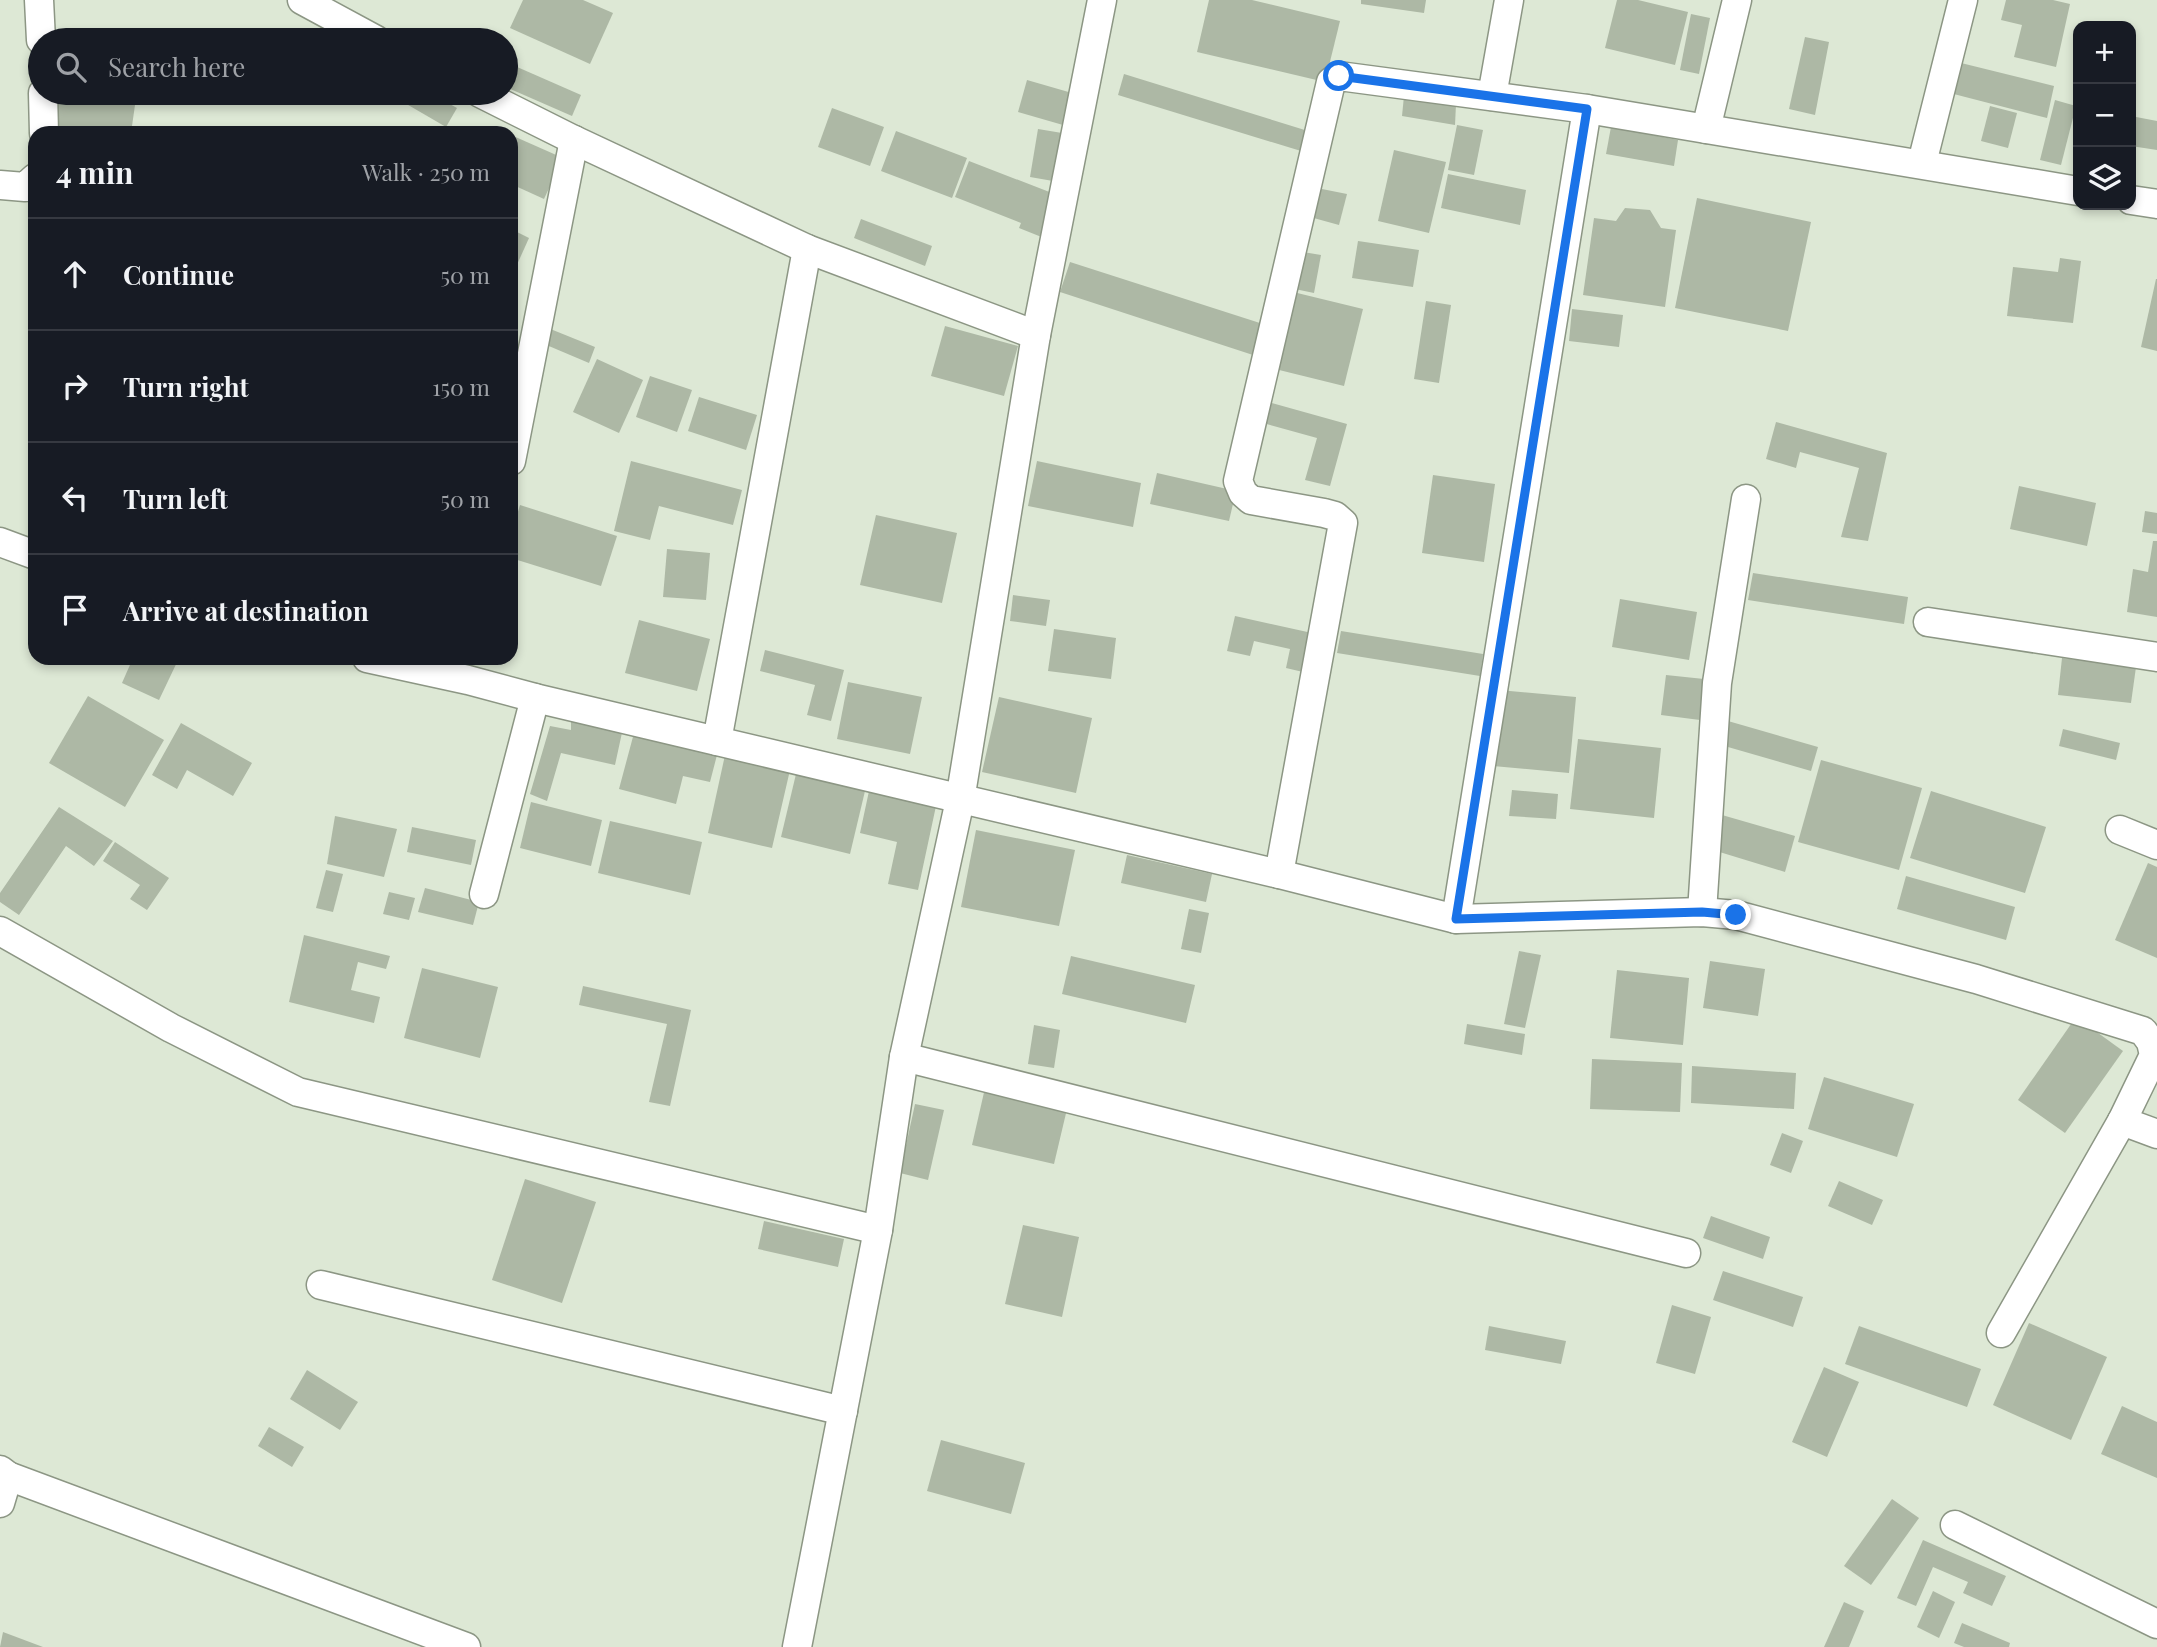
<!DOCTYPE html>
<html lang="en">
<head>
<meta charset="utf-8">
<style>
  :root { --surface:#171b24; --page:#20242c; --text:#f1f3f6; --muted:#9ea1a6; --line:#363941 }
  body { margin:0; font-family:"Playfair Display",serif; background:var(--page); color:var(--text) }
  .controls { position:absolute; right:21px; top:21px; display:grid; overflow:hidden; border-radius:14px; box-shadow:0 4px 10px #0003 }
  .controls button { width:63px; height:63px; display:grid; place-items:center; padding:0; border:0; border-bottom:2px solid var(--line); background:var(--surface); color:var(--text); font:35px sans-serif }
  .stop { position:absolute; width:21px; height:21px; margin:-16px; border:5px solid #1a73e8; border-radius:50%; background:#fff }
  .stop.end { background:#1a73e8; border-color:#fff; box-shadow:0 2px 7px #0008 }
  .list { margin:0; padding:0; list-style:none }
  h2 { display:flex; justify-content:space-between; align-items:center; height:91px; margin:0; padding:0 28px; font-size:30px }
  h2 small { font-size:23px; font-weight:400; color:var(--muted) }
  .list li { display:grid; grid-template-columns:46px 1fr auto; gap:21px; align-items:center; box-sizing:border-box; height:112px; padding:0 28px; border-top:2px solid var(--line) }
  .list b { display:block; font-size:26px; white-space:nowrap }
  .list em { font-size:23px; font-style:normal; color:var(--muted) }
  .icon { flex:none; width:38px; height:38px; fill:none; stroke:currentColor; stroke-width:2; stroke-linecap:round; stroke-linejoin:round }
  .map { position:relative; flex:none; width:2157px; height:1647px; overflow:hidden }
  .search { position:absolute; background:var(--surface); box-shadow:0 4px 10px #0003; left:28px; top:28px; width:490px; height:77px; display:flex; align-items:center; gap:18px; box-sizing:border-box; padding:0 24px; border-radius:38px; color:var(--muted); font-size:26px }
  .panel { position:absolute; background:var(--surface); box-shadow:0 4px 10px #0003; left:28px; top:126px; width:490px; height:539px; border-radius:21px }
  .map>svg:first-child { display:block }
  .building { fill:#adb8a5 }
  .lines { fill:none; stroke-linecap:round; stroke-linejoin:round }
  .minor-casing { stroke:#8c9684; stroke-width:31 }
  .minor { stroke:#fff; stroke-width:28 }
  .route { stroke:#1a73e8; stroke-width:9 }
</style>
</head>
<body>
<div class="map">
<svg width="2157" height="1647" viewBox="0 0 2157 1647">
  <rect width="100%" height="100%" fill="#dde8d5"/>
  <g class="building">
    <polygon points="523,0 583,0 613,13 590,64 510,28"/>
    <polygon points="1209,0 1252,0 1340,21 1325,82 1197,52"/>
    <polygon points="1361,0 1426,0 1424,13 1361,4"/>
    <polygon points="1617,0 1638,0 1688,12 1675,65 1605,48"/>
    <polygon points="2006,0 2053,0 2070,4 2056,67 2014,57 2022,25 2001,20"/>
    <polygon points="1691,14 1710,18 1699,74 1680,70"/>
    <polygon points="1805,37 1829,42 1815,115 1789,109"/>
    <polygon points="1953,61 2054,86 2047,118 1946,92"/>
    <polygon points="506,62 581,95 572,116 506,87"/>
    <polygon points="1124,74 1308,131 1301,151 1118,95"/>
    <polygon points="1027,80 1072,93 1063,125 1018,112"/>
    <polygon points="56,93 90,93 136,98 131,133 51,133"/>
    <polygon points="392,93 430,93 457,108 446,127 391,95"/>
    <polygon points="1404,96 1456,104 1455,125 1402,116"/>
    <polygon points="2055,100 2076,106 2061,165 2040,160"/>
    <polygon points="1990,106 2017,113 2008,148 1981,141"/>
    <polygon points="832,108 884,127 870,166 818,147"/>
    <polygon points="2131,116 2157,121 2157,150 2131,146"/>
    <polygon points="1457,125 1483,130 1474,175 1448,170"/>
    <polygon points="1611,127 1678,140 1674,166 1606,154"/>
    <polygon points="1038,129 1062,133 1053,181 1030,177"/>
    <polygon points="896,131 967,158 952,198 881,171"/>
    <polygon points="511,135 563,158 544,199 511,184"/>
    <polygon points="1394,150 1446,162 1429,233 1378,221"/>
    <polygon points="969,161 1052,193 1044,238 1019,228 1021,223 955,197"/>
    <polygon points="1448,174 1526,190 1520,225 1441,208"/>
    <polygon points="1317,188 1347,194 1339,225 1310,217"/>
    <polygon points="1697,198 1811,222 1788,331 1675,308"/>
    <polygon points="1625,208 1650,210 1661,228 1676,230 1665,307 1583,295 1594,218 1616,221"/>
    <polygon points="861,219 932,246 925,266 854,238"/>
    <polygon points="511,229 529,238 511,278"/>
    <polygon points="1358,241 1419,250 1413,287 1352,278"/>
    <polygon points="1297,251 1321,255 1314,293 1290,288"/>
    <polygon points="2060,258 2081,261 2073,323 2007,316 2013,267 2058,272"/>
    <polygon points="1070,262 1263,324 1253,355 1060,292"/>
    <polygon points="2156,279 2157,279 2157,351 2141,347"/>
    <polygon points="1289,291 1363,309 1344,386 1271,368"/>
    <polygon points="1426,301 1451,305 1439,383 1414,379"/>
    <polygon points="1572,309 1623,315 1619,347 1569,341"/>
    <polygon points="543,326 595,347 589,363 537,341"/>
    <polygon points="945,326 1018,346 1004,396 931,376"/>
    <polygon points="597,359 643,380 619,433 573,412"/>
    <polygon points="650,376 692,390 677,432 636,417"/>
    <polygon points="699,397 757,415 746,450 688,431"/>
    <polygon points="1268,402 1347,424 1330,486 1305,480 1317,438 1263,423"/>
    <polygon points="1776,422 1887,453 1868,541 1841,537 1859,468 1800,452 1796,468 1766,459"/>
    <polygon points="631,461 742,490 733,525 659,506 650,540 614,531"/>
    <polygon points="1037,461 1141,483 1133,527 1028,506"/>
    <polygon points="1157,473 1236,491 1229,521 1150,504"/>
    <polygon points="1433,475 1495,484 1484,562 1422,553"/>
    <polygon points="2019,486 2096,503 2087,546 2010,529"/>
    <polygon points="520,505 617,536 601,586 511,558 511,535"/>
    <polygon points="2145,511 2157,513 2157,534 2142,532"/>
    <polygon points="876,515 957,533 942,603 860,585"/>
    <polygon points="2153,541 2157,541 2157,617 2127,612 2133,569 2148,572"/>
    <polygon points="667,549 710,553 706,600 663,597"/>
    <polygon points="1753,573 1908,597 1904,624 1748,600"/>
    <polygon points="1013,595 1050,600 1046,626 1010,621"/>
    <polygon points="1620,599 1697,612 1689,660 1612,647"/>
    <polygon points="1235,616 1312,633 1303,672 1286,668 1290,649 1254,641 1250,656 1227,651"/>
    <polygon points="639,620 710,639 697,691 625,673"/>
    <polygon points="1054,629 1116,638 1111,679 1048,671"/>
    <polygon points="1341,631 1483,654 1480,676 1337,653"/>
    <polygon points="765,650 844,670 831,721 807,715 815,685 760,671"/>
    <polygon points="133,658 179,658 159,700 122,683"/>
    <polygon points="2062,658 2136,667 2131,703 2058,695"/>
    <polygon points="1666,675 1704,679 1700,720 1661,715"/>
    <polygon points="848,682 922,697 910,754 837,739"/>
    <polygon points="1499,690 1576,697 1569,773 1493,766"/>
    <polygon points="88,696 164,740 125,807 49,763"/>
    <polygon points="999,697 1092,718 1076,793 982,772"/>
    <polygon points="571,721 623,728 615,765 561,753 547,801 530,794 550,726 571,730"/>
    <polygon points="1728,721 1818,747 1811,771 1721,745"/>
    <polygon points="181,723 252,763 233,796 187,770 177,789 152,775"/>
    <polygon points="2063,729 2120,743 2116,760 2059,746"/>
    <polygon points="634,733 717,755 710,782 683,776 676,804 619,789"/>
    <polygon points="1578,739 1661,748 1654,818 1570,809"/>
    <polygon points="725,755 790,770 772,848 708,833"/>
    <polygon points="1821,760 1922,788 1899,870 1798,842"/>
    <polygon points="796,774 865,791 850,854 781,837"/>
    <polygon points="1512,790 1558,794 1556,819 1509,816"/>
    <polygon points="869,791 936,806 918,890 888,884 897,842 860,833"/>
    <polygon points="1931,791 2046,827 2025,893 1910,858"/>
    <polygon points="531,802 602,820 591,866 520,848"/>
    <polygon points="59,807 113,841 94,866 66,846 19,915 0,902 0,893"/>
    <polygon points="1722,815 1795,836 1785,872 1713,850"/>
    <polygon points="335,816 397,829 384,877 327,864"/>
    <polygon points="610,821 702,842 690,895 598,873"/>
    <polygon points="412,827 476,840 471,865 407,852"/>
    <polygon points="976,830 1075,850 1059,926 961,907"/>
    <polygon points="115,842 169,878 147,910 130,899 140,885 103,861"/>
    <polygon points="1127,855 1212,874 1206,902 1121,883"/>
    <polygon points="2148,863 2157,867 2157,958 2115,940"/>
    <polygon points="326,870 343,874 333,912 316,908"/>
    <polygon points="1906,876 2015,907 2006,940 1897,909"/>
    <polygon points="425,888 479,902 473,925 418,912"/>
    <polygon points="389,892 415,898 409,920 383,914"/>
    <polygon points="1189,909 1209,913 1201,953 1181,949"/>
    <polygon points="304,935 390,956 386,969 358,962 351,990 380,997 374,1023 289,1002"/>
    <polygon points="1519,951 1541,955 1525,1028 1504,1024"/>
    <polygon points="1071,956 1195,985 1186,1023 1062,994"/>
    <polygon points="1710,961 1765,969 1758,1016 1703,1008"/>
    <polygon points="422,968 498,987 480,1058 404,1038"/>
    <polygon points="1617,970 1689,978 1683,1045 1610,1038"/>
    <polygon points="583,986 691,1010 670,1106 649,1102 667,1024 579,1005"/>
    <polygon points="2076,1017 2123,1051 2065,1133 2018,1100"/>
    <polygon points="1467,1024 1525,1034 1522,1055 1464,1044"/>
    <polygon points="1034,1025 1060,1030 1054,1068 1028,1064"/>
    <polygon points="1592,1059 1682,1063 1680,1112 1590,1109"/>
    <polygon points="1692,1066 1796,1073 1794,1109 1691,1103"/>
    <polygon points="1824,1077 1914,1104 1897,1157 1808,1129"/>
    <polygon points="985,1088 1067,1109 1054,1164 972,1145"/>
    <polygon points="915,1104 944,1110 928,1180 900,1173"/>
    <polygon points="1782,1133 1803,1141 1791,1173 1770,1165"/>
    <polygon points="525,1179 596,1202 562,1303 492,1280"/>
    <polygon points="1839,1181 1883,1200 1872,1225 1828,1206"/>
    <polygon points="1711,1216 1770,1237 1763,1259 1703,1238"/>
    <polygon points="764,1221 844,1239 838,1267 758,1249"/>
    <polygon points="1023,1225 1079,1237 1062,1317 1005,1304"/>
    <polygon points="1723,1271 1803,1297 1793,1327 1713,1300"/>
    <polygon points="1672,1305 1711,1317 1695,1374 1656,1363"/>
    <polygon points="2029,1323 2107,1357 2071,1440 1993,1405"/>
    <polygon points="1489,1326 1566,1341 1561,1364 1485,1350"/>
    <polygon points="1859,1326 1981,1369 1967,1407 1845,1364"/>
    <polygon points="1824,1367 1859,1382 1827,1457 1792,1442"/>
    <polygon points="307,1370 358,1402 340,1430 290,1399"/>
    <polygon points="2122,1406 2157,1422 2157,1478 2101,1454"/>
    <polygon points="269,1427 304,1447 292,1467 258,1446"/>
    <polygon points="941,1440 1025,1463 1011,1514 927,1491"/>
    <polygon points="1892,1499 1919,1518 1871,1585 1844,1566"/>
    <polygon points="1923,1540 2006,1576 1992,1606 1963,1593 1968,1582 1933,1567 1916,1606 1897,1598"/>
    <polygon points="1933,1591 1955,1602 1939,1638 1917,1627"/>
    <polygon points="1844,1602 1864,1611 1849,1647 1824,1647"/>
    <polygon points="1962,1623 2010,1643 2009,1647 1964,1647 1954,1643"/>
    <polygon points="3,1632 43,1647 0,1647"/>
  </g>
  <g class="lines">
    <g class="minor-casing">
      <g id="minor">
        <polyline points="39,0 41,40"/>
        <polyline points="302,0 376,40"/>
        <polyline points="43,93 44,133"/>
        <polyline points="480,93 574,140 807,249 1036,335"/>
        <polyline points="1492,96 1509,0"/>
        <polyline points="1706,129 1737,0"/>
        <polyline points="1922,163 1963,0"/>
        <polyline points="0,185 25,187 35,178"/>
        <polyline points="2131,200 2157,204"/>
        <polyline points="511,461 574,140"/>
        <polyline points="0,542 35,555"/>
        <polyline points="1928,622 2157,657"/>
        <polyline points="367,658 468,680 535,698 1279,874 1456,919 1702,912 1736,915 1976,979 2143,1031 2151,1042 2154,1055 2122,1121 2001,1333"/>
        <polyline points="717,741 807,249"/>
        <polyline points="2120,830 2157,845"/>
        <polyline points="1279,874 1343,523 1335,516 1324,513 1251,500 1243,493 1238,481 1331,82 1339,76 1587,109 2078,191"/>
        <polyline points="484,894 535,698"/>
        <polyline points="1702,912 1717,683 1746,499"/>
        <polyline points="1456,919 1587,109"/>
        <polyline points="0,931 171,1028 298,1092 878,1230"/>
        <polyline points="904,1057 1686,1253"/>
        <polyline points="2122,1121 2157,1134"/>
        <polyline points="321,1285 843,1411"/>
        <polyline points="0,1470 8,1476 466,1647"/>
        <polyline points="0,1503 8,1476"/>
        <polyline points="1955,1525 2157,1624"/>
        <polyline points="797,1647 878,1230 904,1057 960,800 1036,335 1102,0"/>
      </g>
    </g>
    <use href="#minor" class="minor"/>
  </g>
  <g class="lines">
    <polyline class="route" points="1339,76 1587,109 1456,919 1702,912 1736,915"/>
  </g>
</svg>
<div class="controls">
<button>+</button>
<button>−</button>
<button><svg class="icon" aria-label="layers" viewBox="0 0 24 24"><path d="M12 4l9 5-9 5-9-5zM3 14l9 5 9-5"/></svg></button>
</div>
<div class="stop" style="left:1339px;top:76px"></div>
<div class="stop end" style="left:1736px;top:915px"></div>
<div class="search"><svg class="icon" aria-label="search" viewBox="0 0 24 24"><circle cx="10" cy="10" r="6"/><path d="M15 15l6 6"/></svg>Search here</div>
<section class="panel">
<h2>4 min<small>Walk · 250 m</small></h2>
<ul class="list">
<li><svg class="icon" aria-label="ahead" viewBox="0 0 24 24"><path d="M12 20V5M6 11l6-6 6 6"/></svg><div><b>Continue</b></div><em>50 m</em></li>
<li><svg class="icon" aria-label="right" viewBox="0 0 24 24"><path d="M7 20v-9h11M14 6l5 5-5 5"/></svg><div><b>Turn right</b></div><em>150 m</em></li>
<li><svg class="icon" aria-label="left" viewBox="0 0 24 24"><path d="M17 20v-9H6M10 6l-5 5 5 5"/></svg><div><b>Turn left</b></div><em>50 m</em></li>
<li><svg class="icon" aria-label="arrive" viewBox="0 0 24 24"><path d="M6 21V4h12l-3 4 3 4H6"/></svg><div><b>Arrive at destination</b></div></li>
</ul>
</section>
</div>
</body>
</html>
